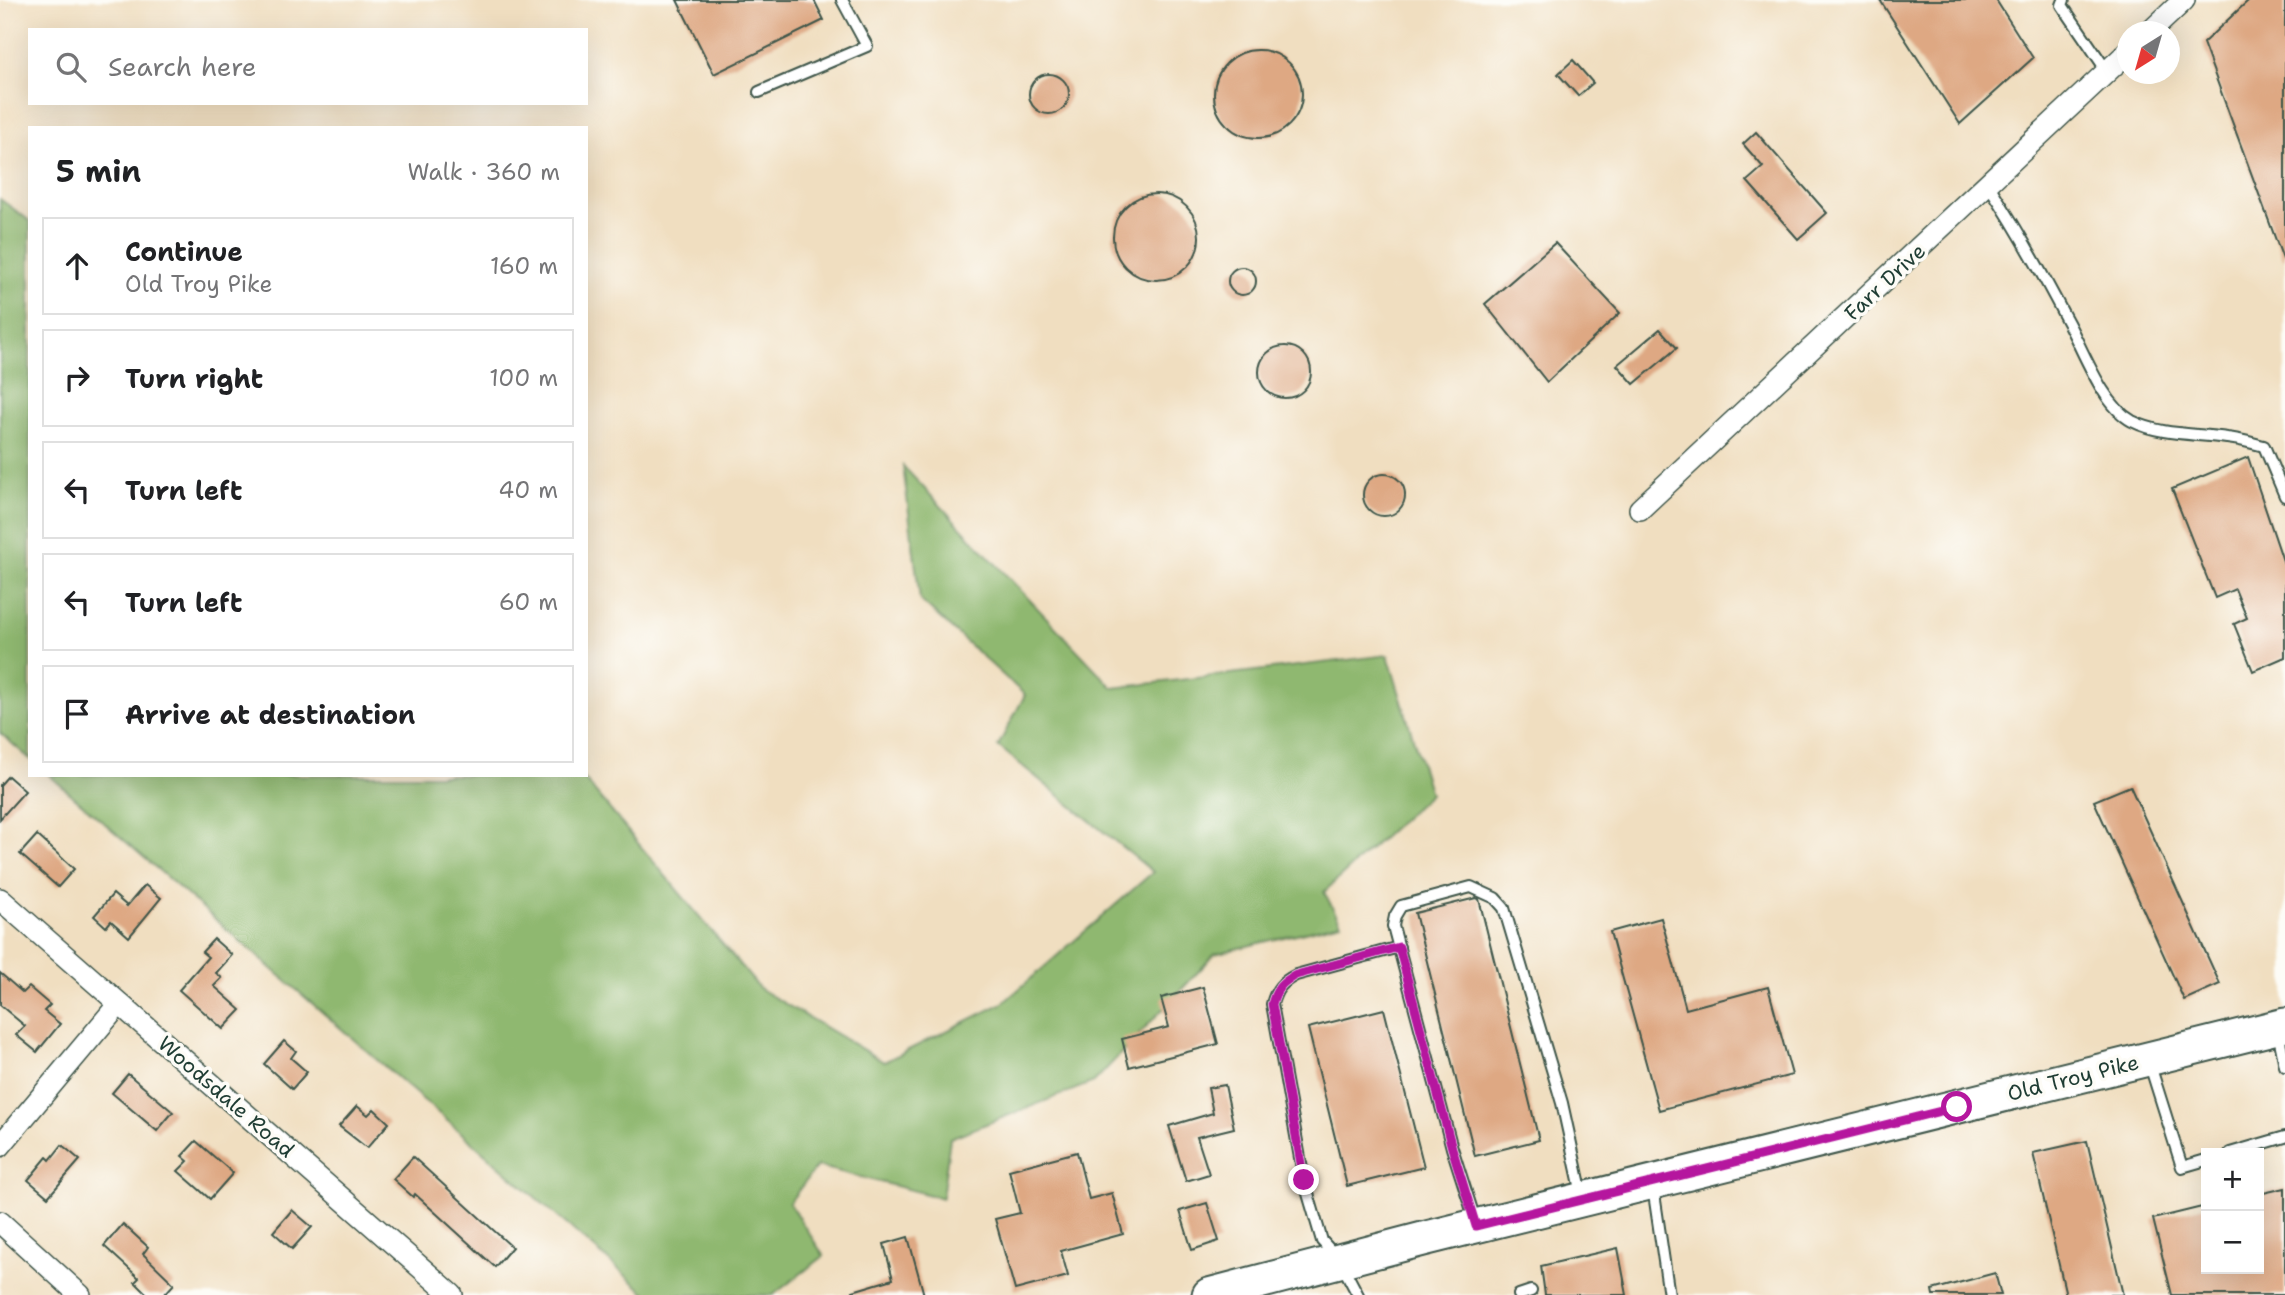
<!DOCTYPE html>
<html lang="en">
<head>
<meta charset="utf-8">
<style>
  :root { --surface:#fff; --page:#f2f2f2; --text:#202124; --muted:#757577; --line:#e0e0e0 }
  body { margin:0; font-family:"Shantell Sans",sans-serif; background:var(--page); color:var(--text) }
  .controls { position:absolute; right:21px; bottom:21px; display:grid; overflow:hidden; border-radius:0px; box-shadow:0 7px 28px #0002 }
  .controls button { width:63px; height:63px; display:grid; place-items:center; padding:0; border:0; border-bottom:2px solid var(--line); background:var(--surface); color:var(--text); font:35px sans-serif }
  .compass { position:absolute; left:2117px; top:21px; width:63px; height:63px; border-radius:50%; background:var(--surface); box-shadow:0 7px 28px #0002; rotate:217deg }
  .stop { position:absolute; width:21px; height:21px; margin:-16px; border:5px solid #b5179e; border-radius:50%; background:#fff }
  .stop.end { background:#b5179e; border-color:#fff; box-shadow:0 2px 7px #0008 }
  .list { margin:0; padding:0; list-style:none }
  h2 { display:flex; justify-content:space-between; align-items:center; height:91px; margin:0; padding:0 28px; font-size:30px }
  h2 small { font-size:23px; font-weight:400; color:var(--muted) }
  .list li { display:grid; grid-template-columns:46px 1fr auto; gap:21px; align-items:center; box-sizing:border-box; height:98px; margin:0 14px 14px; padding:0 14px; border:2px solid var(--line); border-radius:0px }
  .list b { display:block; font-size:26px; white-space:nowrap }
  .list p { margin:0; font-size:23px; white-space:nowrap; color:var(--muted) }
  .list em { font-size:23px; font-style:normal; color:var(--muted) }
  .icon { flex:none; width:38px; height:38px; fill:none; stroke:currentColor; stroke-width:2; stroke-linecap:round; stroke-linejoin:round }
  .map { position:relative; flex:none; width:2285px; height:1295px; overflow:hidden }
  .search { position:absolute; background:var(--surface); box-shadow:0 7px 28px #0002; left:28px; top:28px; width:560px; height:77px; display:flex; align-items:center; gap:18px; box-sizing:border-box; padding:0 24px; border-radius:0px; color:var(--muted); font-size:26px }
  .panel { position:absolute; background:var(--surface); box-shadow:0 7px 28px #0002; left:28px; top:126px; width:560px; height:651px; border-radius:0px }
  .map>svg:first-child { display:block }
  .forest { fill:#8fb86f; stroke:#577a52; stroke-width:2 }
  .building { fill:#dea883 }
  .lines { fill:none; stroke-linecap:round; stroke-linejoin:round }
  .lane-casing { stroke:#3e5549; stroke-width:14 }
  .street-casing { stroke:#3e5549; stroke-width:24 }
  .primary-casing { stroke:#3e5549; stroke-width:37 }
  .lane { stroke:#fff; stroke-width:10 }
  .street { stroke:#fff; stroke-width:21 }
  .primary { stroke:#fff; stroke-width:33 }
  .route { stroke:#b5179e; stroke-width:9 }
  .labels { text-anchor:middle; stroke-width:7; stroke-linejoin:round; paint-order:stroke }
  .street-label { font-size:21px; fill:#1f3d34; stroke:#fdfcf7 }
</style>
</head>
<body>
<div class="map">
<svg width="2285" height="1295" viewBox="0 0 2285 1295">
  <rect width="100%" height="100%" fill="#fdfcf7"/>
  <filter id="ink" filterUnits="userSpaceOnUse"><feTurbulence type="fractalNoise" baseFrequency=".0143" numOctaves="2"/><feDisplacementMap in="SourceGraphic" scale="14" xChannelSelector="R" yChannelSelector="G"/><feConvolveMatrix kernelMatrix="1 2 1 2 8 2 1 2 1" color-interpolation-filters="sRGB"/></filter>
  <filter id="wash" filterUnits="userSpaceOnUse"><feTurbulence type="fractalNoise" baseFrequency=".00686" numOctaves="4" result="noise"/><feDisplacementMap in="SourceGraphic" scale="28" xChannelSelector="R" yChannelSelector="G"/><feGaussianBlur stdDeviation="1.57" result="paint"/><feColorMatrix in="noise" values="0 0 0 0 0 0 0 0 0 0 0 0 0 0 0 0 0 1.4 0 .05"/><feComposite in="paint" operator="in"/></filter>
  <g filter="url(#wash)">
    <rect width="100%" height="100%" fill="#f0dec0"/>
    <g class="forest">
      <polygon points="0,199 30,221 30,759 0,733"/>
      <polygon points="903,466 1113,688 1388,655 1430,794 1324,892 1341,923 1215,954 1094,1082 950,1138 942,1198 817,1166 789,1203 824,1256 773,1295 648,1295 49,775 581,775 760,989 884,1062 1003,1003 1153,872 998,746 1025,695 920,600"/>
    </g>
    <g id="blocks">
      <g class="building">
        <polygon points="677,0 814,0 824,20 714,74"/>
        <polygon points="1880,0 1996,0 2033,58 1960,124"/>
        <polygon points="2249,0 2285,0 2285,258 2283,259 2203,43"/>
        <circle cx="1258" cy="94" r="44"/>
        <polygon points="1573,60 1593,83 1578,96 1558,74"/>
        <circle cx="1049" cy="94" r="20"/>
        <polygon points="1756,132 1827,213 1798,239 1747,181 1763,167 1743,144"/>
        <circle cx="1156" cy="237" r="43"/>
        <polygon points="1555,243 1620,313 1547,382 1485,304"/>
        <circle cx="1242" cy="281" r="14"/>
        <polygon points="1660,329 1677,348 1634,384 1617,365"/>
        <circle cx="1285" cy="372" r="26"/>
        <polygon points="2248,457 2285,567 2285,657 2253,671 2234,624 2247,618 2235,589 2215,598 2172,489"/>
        <circle cx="1384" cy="495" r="21"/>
        <polygon points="8,776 25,791 0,819 0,785"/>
        <polygon points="2130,786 2220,984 2184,1000 2094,801"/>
        <polygon points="37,835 74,869 58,887 20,854"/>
        <polygon points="145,885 161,898 129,937 111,921 106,927 94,916 113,894 127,906"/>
        <polygon points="1476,898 1479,899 1539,1140 1475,1156 1415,913"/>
        <polygon points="1661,918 1686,1009 1768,987 1792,1075 1659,1110 1610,932"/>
        <polygon points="214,939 232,955 216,973 222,978 214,986 241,1010 223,1029 179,990 208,957 202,952"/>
        <polygon points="0,973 23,993 29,987 50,1005 44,1011 60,1024 37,1052 16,1035 25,1026 0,1005"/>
        <polygon points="1203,987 1218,1044 1129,1067 1122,1039 1169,1027 1161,998"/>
        <polygon points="1384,1009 1424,1167 1347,1186 1308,1028"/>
        <polygon points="284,1041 296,1051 291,1058 307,1072 292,1089 264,1064"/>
        <polygon points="128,1074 173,1112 157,1131 112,1093"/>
        <polygon points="1225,1085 1234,1128 1197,1137 1209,1174 1186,1181 1169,1126 1213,1113 1208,1088"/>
        <polygon points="357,1106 368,1115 374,1109 389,1123 367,1148 339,1126"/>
        <polygon points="196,1141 233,1173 210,1199 178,1171 188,1161 182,1156"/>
        <polygon points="2087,1141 2123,1295 2066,1295 2033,1153"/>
        <polygon points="62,1145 80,1160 48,1197 28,1180 47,1157 50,1160"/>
        <polygon points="1077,1152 1089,1199 1112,1193 1123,1234 1061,1251 1068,1276 1015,1290 995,1219 1020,1213 1009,1170"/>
        <polygon points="413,1157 512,1247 495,1267 415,1194 413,1197 393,1179"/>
        <polygon points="2285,1188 2285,1295 2172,1295 2153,1219 2206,1206 2206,1269 2259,1269 2259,1194"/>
        <polygon points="1207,1203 1219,1241 1192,1250 1180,1211"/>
        <polygon points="292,1210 312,1227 292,1249 273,1232"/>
        <polygon points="123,1224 148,1247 143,1254 174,1284 164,1295 148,1295 135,1282 139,1278 104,1246"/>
        <polygon points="908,1237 924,1295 854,1295 853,1291 893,1279 884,1244"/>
        <polygon points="1618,1248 1627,1295 1545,1295 1541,1266"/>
        <polygon points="1995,1273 2001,1295 1933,1295 1932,1290"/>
      </g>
    </g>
  </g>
  <g filter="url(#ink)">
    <use href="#blocks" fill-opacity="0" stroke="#3e5549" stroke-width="2"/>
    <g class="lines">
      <g class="lane-casing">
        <g id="lane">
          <polyline points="2064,0 2062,5 2107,71"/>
          <polyline points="759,92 867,46 842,0"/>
          <path d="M1988,184C2016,227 2042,273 2066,319C2083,349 2102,405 2132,421C2162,436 2195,433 2227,438C2239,439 2252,443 2264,446L2285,496"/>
          <polyline points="2278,1031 2285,1066"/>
          <polyline points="2149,1062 2182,1167 2206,1160"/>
          <polyline points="2230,1153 2285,1137"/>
          <polyline points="1653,1187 1669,1295"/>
          <polyline points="1476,1223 1452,1148 1393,926 1395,916 1401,906 1471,887 1495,898 1504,908 1562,1103 1582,1194"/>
          <path d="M1358,1295L1340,1261L1322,1241L1304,1180L1272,1004C1276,989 1282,982 1296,975L1399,947"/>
          <polyline points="1519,1295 1531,1291"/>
        </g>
      </g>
      <g class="street-casing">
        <g id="street">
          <polyline points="2150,32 2184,0"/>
          <polyline points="1640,509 2128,52"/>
          <polyline points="0,899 452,1295"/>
          <polyline points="0,1146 119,1004"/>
          <polyline points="0,1222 80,1295"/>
        </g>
      </g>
      <g class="primary-casing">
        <polyline id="primary" points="1209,1295 1423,1239 2285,1025"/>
      </g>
      <use href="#lane" class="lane"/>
      <use href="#street" class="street"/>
      <use href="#primary" class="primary"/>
    </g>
  </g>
  <g class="lines" filter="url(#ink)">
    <path class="route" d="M1304,1180L1272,1004C1276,989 1282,982 1296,975L1399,947L1452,1148L1476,1226L1957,1107"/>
  </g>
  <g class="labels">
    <g class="street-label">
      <text transform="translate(1885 282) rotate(-43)" y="7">Farr Drive</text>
      <text transform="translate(2073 1078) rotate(-14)" y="7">Old Troy Pike</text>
      <text transform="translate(226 1097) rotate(41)" y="7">Woodsdale Road</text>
    </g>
  </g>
</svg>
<div class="controls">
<button>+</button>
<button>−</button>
</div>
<svg class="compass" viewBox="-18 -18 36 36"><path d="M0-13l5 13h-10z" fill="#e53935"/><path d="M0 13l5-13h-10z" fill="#757577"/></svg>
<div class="stop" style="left:1957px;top:1107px"></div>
<div class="stop end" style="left:1304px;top:1180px"></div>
<div class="search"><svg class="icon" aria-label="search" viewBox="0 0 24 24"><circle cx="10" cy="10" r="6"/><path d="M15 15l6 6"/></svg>Search here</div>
<section class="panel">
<h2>5 min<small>Walk · 360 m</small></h2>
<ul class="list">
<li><svg class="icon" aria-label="ahead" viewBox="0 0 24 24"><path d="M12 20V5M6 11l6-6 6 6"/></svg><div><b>Continue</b><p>Old Troy Pike</p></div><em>160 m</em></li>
<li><svg class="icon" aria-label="right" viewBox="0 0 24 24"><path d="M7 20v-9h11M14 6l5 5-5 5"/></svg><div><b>Turn right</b></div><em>100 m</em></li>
<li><svg class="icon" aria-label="left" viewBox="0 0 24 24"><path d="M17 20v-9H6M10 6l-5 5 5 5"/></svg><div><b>Turn left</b></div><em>40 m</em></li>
<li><svg class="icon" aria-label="left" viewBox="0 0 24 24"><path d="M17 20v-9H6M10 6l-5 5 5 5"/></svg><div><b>Turn left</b></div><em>60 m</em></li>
<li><svg class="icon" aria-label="arrive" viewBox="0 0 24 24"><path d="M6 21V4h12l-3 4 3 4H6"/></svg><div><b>Arrive at destination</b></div></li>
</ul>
</section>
</div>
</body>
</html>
